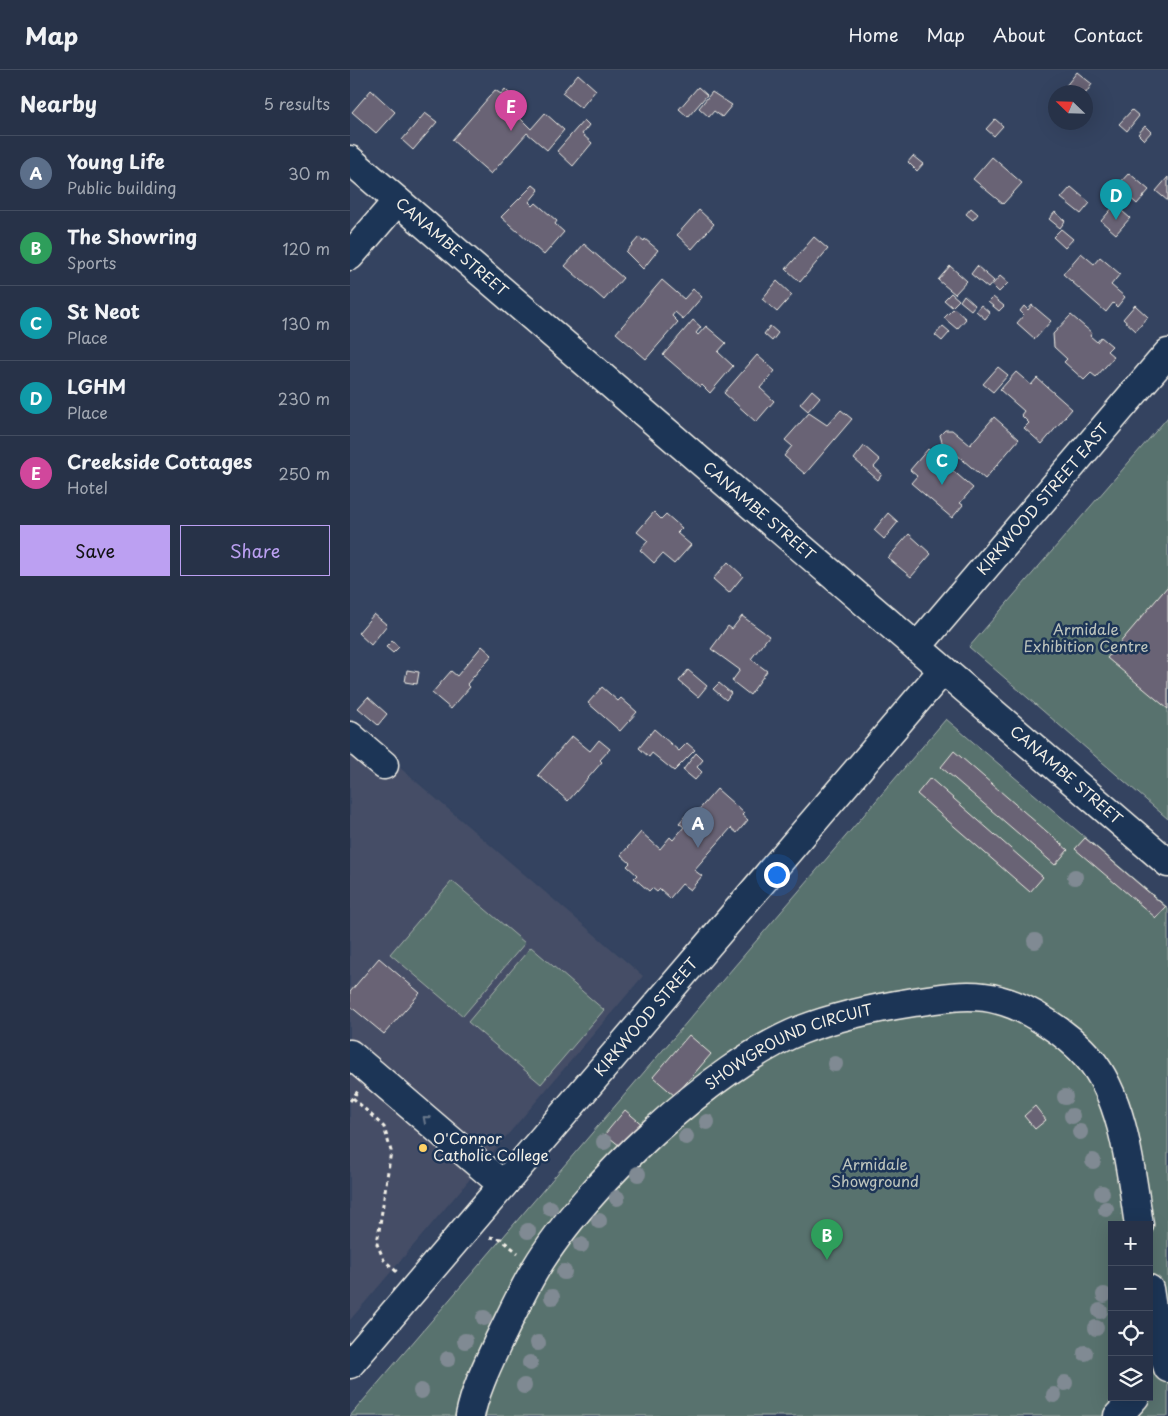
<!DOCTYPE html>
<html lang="en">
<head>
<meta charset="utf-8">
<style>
  :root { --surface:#273248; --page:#2f3a4f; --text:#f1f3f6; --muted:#a4aab4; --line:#434d60; --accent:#bca0f2 }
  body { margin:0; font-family:"Playpen Sans",sans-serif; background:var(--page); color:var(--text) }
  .controls { position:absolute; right:15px; bottom:15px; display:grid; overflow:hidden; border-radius:0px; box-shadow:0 5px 20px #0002 }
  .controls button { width:45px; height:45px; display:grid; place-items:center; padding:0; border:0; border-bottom:1px solid var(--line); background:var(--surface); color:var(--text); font:25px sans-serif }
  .compass { position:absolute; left:698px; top:15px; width:45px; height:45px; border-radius:50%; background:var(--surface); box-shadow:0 5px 20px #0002; rotate:293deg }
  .you { position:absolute; left:426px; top:804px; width:18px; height:18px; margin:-12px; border:4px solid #fff; border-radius:50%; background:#1a73e8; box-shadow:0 0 0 8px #1a73e833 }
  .badge { display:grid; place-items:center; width:32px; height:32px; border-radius:50%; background:var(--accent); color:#fff; font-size:16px; font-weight:700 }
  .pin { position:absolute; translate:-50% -41px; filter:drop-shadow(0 1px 2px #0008) }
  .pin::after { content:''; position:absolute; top:26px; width:18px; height:15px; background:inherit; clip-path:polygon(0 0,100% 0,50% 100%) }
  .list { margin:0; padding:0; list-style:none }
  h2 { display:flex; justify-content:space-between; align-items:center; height:65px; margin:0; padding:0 20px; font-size:21px }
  h2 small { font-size:16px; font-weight:400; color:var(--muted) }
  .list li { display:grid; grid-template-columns:32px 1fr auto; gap:15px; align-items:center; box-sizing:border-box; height:75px; padding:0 20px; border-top:1px solid var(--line) }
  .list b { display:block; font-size:19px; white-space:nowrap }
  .list p { margin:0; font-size:16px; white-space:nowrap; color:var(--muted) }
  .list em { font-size:16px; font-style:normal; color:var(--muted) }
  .actions { display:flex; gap:10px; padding:15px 20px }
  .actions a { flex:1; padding:11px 0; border:1px solid var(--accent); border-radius:0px; text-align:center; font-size:18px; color:var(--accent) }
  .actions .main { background:var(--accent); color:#111 }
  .icon { flex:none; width:28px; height:28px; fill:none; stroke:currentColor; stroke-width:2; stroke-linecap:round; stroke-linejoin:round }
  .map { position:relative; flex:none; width:818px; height:1346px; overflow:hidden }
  header { display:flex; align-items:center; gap:30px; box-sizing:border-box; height:70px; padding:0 25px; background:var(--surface); border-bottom:1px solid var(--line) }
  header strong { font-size:24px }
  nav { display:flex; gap:28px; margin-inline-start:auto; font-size:18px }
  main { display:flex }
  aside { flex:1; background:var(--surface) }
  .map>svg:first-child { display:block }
  .built { fill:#444d66 }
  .green { fill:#59726e; stroke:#a6b2ab; fill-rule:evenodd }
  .building { fill:#696475; stroke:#f4f1e8 }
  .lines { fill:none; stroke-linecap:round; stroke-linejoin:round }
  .minor-casing { stroke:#f4f1e8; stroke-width:31 }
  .path { stroke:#f4f1e8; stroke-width:3; stroke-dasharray:4 4; stroke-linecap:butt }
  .minor { stroke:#1d3557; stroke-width:28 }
  .tree { fill:#808a93 }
  .oneway { stroke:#68778a }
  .poi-dot { fill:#ffd166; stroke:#1d3557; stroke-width:2 }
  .labels { text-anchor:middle; stroke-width:5; stroke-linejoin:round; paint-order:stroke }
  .street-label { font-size:15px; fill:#f4f1e8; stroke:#1d3557 }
  .park-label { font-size:15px; fill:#bec5bd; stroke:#1d3557 }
  .poi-label { font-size:15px; fill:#f4f1e8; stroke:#1d3557; text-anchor:start }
</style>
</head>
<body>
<header>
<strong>Map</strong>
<nav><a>Home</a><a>Map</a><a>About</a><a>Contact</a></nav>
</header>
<main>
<aside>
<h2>Nearby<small>5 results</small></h2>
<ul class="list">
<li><span class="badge" style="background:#5c6f8a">A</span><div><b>Young Life</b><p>Public building</p></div><em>30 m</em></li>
<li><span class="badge" style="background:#2e9e5b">B</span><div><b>The Showring</b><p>Sports</p></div><em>120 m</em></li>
<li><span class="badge" style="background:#0f9aa8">C</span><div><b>St Neot</b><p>Place</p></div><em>130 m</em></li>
<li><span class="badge" style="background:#0f9aa8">D</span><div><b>LGHM</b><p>Place</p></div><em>230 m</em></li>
<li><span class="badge" style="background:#d1479c">E</span><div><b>Creekside Cottages</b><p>Hotel</p></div><em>250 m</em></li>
</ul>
<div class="actions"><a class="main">Save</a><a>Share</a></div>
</aside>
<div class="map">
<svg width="818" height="1346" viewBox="0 0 818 1346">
  <rect width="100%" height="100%" fill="#344360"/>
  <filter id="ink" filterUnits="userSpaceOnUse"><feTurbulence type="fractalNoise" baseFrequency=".02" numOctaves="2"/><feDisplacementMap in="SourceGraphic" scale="10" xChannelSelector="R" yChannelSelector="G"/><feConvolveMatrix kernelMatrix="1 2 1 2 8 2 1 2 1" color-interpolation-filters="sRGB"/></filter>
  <g filter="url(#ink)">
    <polygon class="built" points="0,655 293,906 0,1250"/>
    <g class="green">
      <polygon points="818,347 818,749 619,577"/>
      <path d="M596,649L818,838V1346H0ZM762,1155H799V1327H762Z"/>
      <polygon points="102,811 175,873 113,946 40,884"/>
      <polygon points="181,877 254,940 191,1014 118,952"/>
    </g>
    <g class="building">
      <polygon points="727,2 742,14 736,23 711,22"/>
      <polygon points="228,4 246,20 231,38 212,23"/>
      <polygon points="348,17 357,25 338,47 329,39"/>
      <polygon points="155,19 166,30 155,43 166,52 170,48 181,59 195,43 214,60 197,80 177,63 141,104 102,70 145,20 151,24"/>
      <polygon points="21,20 45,42 26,63 2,42"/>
      <polygon points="362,22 382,35 372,47 364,41 359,47 349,38"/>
      <polygon points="782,40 789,46 777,61 769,54"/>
      <polygon points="75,43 87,52 63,80 52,70"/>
      <polygon points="645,49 653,56 644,66 636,59"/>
      <polygon points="234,50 239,55 232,64 242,73 223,96 207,81"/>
      <polygon points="795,56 801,62 794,70 788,64"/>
      <polygon points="563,86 573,94 567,101 558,92"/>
      <polygon points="642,87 672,113 653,134 623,109"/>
      <polygon points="779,103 799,120 787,134 767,116"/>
      <polygon points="818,107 818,131 806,121"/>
      <polygon points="183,115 189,120 179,132 183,136 186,133 207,151 205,154 214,162 194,185 151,147"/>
      <polygon points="721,117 740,133 731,144 711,128"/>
      <polygon points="765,135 780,148 766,164 751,151"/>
      <polygon points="621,138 628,144 623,150 616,144"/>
      <polygon points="349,140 364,154 342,179 327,165"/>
      <polygon points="705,142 715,151 710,158 699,149"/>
      <polygon points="711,159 723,169 715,178 703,167"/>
      <polygon points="289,167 294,171 295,169 308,180 293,199 276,182"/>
      <polygon points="464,167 478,179 450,212 436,199"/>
      <polygon points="234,174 273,208 254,230 215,196"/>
      <polygon points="731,183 744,194 750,187 770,204 761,215 775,227 767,237 763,233 756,242 713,204"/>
      <polygon points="600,196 617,211 605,224 588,210"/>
      <polygon points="627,196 644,211 638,218 621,204"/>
      <polygon points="650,206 658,213 649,222 642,215"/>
      <polygon points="312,210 334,229 343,219 352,227 333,249 325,242 322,246 328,252 296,289 266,263"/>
      <polygon points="427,211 442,225 427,242 412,229"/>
      <polygon points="601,223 609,230 602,237 594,230"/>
      <polygon points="614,225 625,235 621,240 610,231"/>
      <polygon points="643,227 654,236 649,241 638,232"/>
      <polygon points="631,235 640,243 635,249 626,241"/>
      <polygon points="682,235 701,251 685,269 667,253 674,245 670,241 674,236 678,240"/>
      <polygon points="785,235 798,247 786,261 773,249"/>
      <polygon points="604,238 616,249 607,259 594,248"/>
      <polygon points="721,245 742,263 740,266 747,272 751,267 762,276 757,281 764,287 746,307 741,303 734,310 714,292 717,289 704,277 703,264"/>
      <polygon points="343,250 351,257 346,263 348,265 356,256 376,273 368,282 383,296 360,323 352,315 350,317 313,285"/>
      <polygon points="420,256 428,263 422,271 414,264"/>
      <polygon points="593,256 600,262 592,271 585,265"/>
      <polygon points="407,285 425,301 410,318 424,331 406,352 374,323"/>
      <polygon points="648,297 658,305 643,322 633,314"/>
      <polygon points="666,302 681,315 687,308 722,339 692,374 674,358 679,353 671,345 674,341 650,320"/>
      <polygon points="462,320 470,327 458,341 450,334"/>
      <polygon points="491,340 502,349 455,404 434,386 442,376 435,370 459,343 477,355"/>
      <polygon points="644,347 669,369 635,409 592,372 590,365 595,360 602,360 620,375"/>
      <polygon points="514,376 530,390 524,397 532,404 528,410 504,389"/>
      <polygon points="578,379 623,418 610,433 613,435 602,448 561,413 567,406 560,400"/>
      <polygon points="304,442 311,449 316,444 332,458 327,463 341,475 324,494 312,484 304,493 290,480 298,471 287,462"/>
      <polygon points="538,443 548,452 534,469 524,460"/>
      <polygon points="559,464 581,484 561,507 538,488"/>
      <polygon points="378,492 393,506 379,523 363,509"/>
      <polygon points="818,516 818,639 757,588"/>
      <polygon points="24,544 37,555 21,575 8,563"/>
      <polygon points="392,546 419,566 401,589 417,601 400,625 382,611 390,600 361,579 378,556 382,559"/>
      <polygon points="42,571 49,577 43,583 36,577"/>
      <polygon points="132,576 142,585 117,614 120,617 101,639 82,623 101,601 107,606"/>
      <polygon points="57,600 69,602 67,614 55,612"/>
      <polygon points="338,600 357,616 348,627 329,611"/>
      <polygon points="369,613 381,623 376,630 363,619"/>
      <polygon points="252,617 268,631 271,628 287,642 270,661 238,633"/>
      <polygon points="18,627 37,644 28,655 8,638"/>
      <polygon points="304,659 329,681 337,673 345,680 324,701 302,683 299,687 289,678"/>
      <polygon points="222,666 240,681 249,670 260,679 250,690 252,692 218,731 188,705"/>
      <polygon points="604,681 718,780 705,795 591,697"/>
      <polygon points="346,683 353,690 347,697 352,702 345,710 333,700"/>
      <polygon points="580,708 693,807 680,822 567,724"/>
      <polygon points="367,719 394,743 392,745 398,750 387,763 381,758 344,800 352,806 340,820 332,814 320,828 310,819 307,822 302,818 299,821 284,808 287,805 277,796 280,793 271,785 291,762 310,779 320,767 323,770 334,757 329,753 335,746 340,750"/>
      <polygon points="735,768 816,837 806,848 725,779"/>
      <polygon points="29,888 70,923 34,964 0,936 0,922"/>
      <polygon points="339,965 361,984 325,1026 303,1007"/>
      <polygon points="685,1036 696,1050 685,1059 674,1046"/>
      <polygon points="275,1040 294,1056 275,1080 255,1064"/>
    </g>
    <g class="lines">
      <g class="minor-casing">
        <g id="minor">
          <path id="s1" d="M0,90L818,793"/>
          <polyline points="0,186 47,131"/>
          <path id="s2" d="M567,577L818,283"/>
          <polyline points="0,666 34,695"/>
          <polyline points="0,984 153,1115"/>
          <polyline points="799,1219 805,1258 818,1298"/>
          <path id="s3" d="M0,1294L593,600"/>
          <path id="s4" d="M120,1346C125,1320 138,1294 149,1270C161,1246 172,1221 186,1198C235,1116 362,996 451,960C487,946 526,938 564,932C591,928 622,922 649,930C678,937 719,965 738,987C774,1027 781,1103 789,1155"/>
          <polyline points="768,1346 785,1327"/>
        </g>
      </g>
      <g class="path">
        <polyline points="3,1028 34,1057 41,1081 27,1174 34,1190 47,1202"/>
        <polyline points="0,1031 8,1021"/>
        <polyline points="140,1167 151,1169 168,1183"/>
      </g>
      <use href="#minor" class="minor"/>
    </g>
    <g class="tree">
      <circle cx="725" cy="807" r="8"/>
      <circle cx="685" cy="871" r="8"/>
      <circle cx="485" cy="994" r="8"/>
      <circle cx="715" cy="1027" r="8"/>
      <circle cx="722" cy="1046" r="8"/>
      <circle cx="357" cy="1052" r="8"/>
      <circle cx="730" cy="1062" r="8"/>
      <circle cx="336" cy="1067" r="8"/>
      <circle cx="254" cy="1072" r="8"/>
      <circle cx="743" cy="1091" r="8"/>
      <circle cx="288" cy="1104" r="8"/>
      <circle cx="752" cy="1123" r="8"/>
      <circle cx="267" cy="1128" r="8"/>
      <circle cx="200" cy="1138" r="8"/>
      <circle cx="756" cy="1139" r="8"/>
      <circle cx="249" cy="1151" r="8"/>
      <circle cx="178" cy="1161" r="8"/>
      <circle cx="231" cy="1175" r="8"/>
      <circle cx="214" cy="1202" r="8"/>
      <circle cx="754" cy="1225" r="8"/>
      <circle cx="202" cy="1227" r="8"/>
      <circle cx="750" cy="1241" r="8"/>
      <circle cx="134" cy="1248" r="8"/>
      <circle cx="746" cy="1258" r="8"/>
      <circle cx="115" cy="1271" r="8"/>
      <circle cx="188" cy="1273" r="8"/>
      <circle cx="735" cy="1283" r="8"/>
      <circle cx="98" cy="1289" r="8"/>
      <circle cx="180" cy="1293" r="8"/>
      <circle cx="715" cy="1313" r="8"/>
      <circle cx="174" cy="1316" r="8"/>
      <circle cx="71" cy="1321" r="8"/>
      <circle cx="704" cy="1325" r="8"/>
    </g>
    <defs><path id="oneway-chevron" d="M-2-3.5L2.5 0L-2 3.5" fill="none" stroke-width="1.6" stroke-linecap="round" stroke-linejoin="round" transform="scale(1.25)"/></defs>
    <use class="oneway" href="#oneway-chevron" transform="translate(76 1049) rotate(-139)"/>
  </g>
  <circle class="poi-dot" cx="73" cy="1078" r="5"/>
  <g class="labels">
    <g class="street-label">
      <text dy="5" stroke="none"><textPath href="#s1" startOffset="134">CANAMBE STREET</textPath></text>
      <text dy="5" stroke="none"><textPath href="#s2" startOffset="194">KIRKWOOD STREET EAST</textPath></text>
      <text dy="5" stroke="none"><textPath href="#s1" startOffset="539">CANAMBE STREET</textPath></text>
      <text dy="5" stroke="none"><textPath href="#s1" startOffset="944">CANAMBE STREET</textPath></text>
      <text dy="5" stroke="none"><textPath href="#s3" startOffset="456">KIRKWOOD STREET</textPath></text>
      <text dy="5" stroke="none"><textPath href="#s4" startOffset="505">SHOWGROUND CIRCUIT</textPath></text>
    </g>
    <g class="park-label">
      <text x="736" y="565">Armidale<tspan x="736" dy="17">Exhibition Centre</tspan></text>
      <text x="525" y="1100">Armidale<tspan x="525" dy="17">Showground</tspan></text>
    </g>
    <g class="poi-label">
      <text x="83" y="1074">O'Connor<tspan x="83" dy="17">Catholic College</tspan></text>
    </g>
  </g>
</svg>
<div class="controls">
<button>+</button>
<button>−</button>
<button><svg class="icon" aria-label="locate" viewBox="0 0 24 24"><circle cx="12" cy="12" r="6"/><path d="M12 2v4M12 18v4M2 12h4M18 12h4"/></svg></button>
<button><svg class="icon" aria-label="layers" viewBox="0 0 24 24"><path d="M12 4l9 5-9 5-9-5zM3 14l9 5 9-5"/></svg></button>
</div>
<svg class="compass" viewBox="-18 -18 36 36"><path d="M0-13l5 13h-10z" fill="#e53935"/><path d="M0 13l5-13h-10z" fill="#a4aab4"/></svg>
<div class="you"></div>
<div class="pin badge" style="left:348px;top:778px;background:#5c6f8a">A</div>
<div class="pin badge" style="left:477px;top:1190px;background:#2e9e5b">B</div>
<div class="pin badge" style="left:592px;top:415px;background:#0f9aa8">C</div>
<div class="pin badge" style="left:766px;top:150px;background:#0f9aa8">D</div>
<div class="pin badge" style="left:161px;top:61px;background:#d1479c">E</div>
</div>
</main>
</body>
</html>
